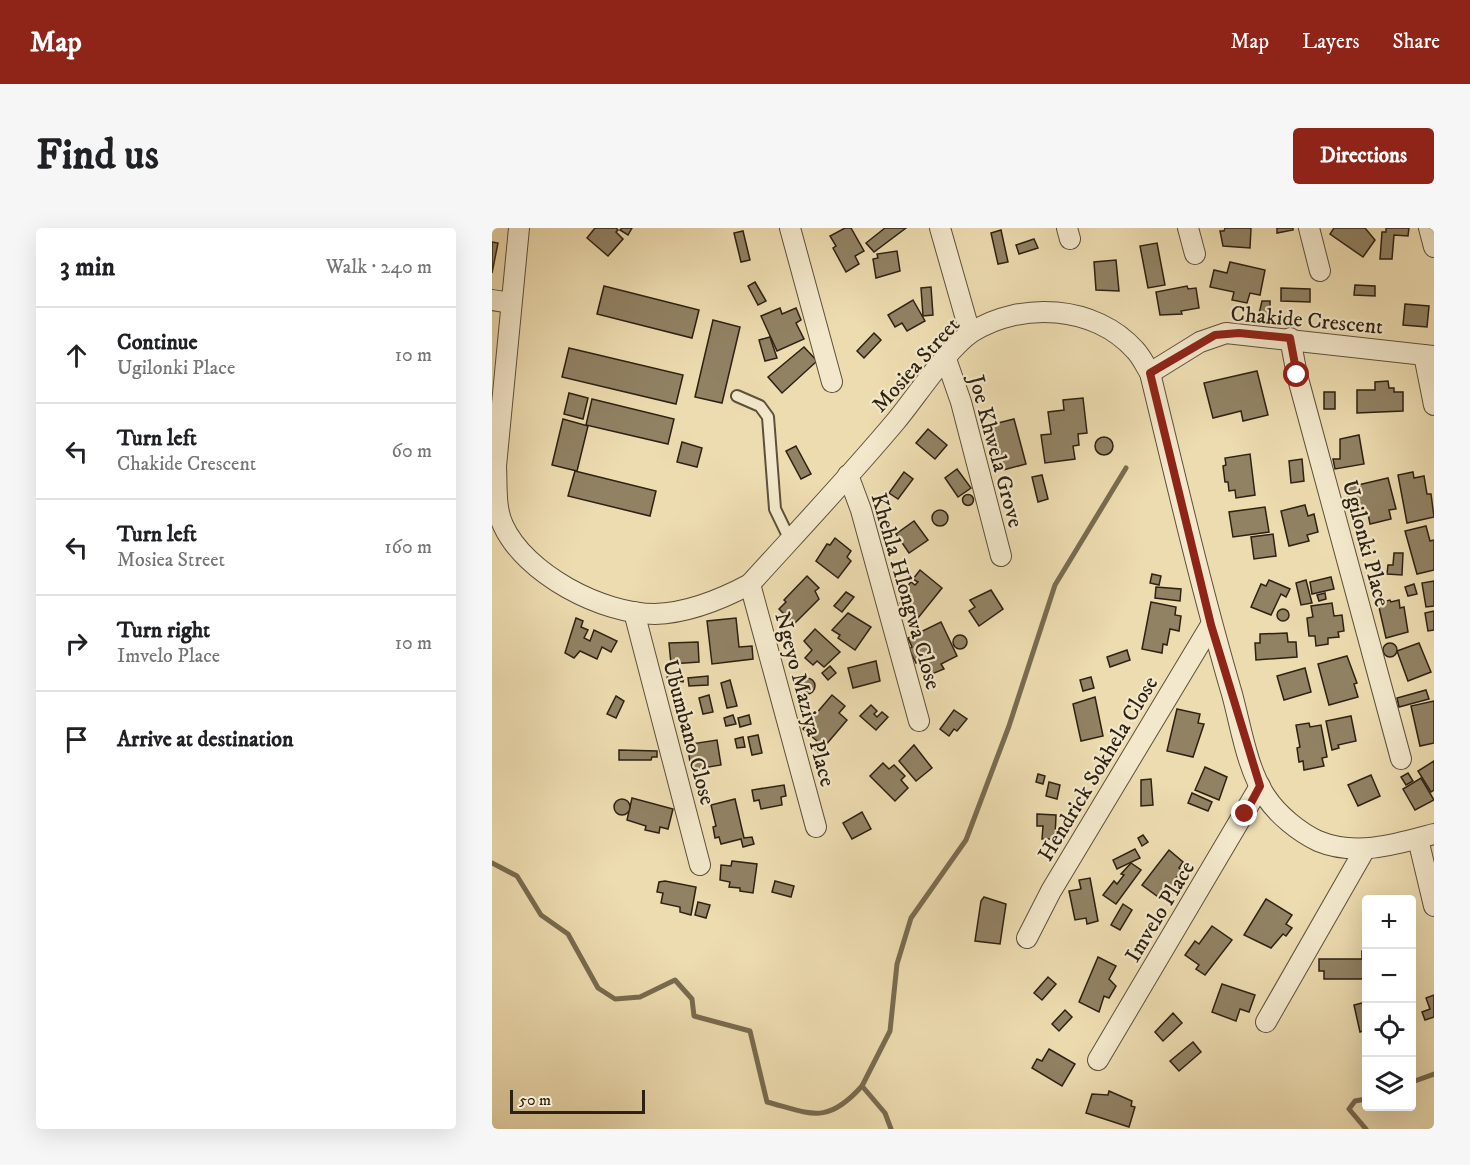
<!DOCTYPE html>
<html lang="en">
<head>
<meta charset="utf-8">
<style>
  :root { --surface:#fff; --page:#f6f6f6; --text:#202124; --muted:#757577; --line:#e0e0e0; --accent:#8f2418 }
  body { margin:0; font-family:"IM FELL DW Pica",serif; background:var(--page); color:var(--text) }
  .controls { position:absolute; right:18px; bottom:18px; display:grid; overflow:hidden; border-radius:6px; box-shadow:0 6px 24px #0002 }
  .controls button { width:54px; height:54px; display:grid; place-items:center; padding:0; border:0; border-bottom:2px solid var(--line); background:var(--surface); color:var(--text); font:30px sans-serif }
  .scale { position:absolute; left:18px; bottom:15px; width:135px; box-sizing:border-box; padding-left:6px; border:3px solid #2d2112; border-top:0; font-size:16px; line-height:21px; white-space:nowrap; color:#2d2112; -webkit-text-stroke:4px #f3e8cc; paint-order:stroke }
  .stop { position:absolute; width:18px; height:18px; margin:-14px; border:4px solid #8f2418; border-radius:50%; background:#fff }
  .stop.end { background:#8f2418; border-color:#fff; box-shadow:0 2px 6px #0008 }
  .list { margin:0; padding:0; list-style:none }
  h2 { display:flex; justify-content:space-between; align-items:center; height:78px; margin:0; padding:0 24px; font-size:26px }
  h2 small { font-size:20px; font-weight:400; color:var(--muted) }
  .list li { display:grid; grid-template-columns:39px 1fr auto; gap:18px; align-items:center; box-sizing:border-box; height:96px; padding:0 24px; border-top:2px solid var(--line) }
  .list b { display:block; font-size:22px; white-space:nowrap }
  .list p { margin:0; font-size:20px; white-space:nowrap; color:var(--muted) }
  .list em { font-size:20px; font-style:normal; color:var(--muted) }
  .icon { flex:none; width:33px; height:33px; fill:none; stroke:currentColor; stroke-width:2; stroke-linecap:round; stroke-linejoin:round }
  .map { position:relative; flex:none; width:942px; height:901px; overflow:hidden; border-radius:6px }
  header { display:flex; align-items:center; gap:36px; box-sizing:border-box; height:84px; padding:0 30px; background:var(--accent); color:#fff }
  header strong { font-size:28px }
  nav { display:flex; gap:33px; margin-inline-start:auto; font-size:21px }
  .intro { display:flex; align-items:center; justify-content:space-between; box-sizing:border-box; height:144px; padding:0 36px }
  h1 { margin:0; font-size:42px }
  .button { padding:15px 27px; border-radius:6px; background:var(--accent); color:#fff; font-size:21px; font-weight:700 }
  main { display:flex; gap:36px; padding:0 36px }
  aside { flex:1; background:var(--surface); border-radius:6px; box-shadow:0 6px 24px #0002 }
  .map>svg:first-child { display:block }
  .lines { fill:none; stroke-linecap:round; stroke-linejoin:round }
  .stream { stroke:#796b50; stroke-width:5 }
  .building { fill:#918264; stroke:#2d2112; stroke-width:1.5 }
  .service-casing { stroke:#5d503a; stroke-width:14 }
  .minor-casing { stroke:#5d503a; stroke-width:22 }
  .service { stroke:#f3e8cc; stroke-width:10 }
  .minor { stroke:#f3e8cc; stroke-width:20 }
  .route { stroke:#8f2418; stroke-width:8 }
  .labels { text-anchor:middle; stroke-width:4.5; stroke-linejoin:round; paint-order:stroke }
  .street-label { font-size:22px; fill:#2d2112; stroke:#f3e8cc }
</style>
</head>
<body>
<header>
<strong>Map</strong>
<nav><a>Map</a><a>Layers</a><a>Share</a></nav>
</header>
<div class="intro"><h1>Find us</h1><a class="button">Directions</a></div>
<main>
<aside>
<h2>3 min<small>Walk · 240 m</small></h2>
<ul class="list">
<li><svg class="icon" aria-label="ahead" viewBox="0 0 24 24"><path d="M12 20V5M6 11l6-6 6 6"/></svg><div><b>Continue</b><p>Ugilonki Place</p></div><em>10 m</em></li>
<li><svg class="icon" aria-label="left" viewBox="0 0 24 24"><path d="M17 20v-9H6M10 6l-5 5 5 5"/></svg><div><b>Turn left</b><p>Chakide Crescent</p></div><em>60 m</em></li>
<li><svg class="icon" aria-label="left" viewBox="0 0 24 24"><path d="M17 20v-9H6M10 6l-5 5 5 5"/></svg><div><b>Turn left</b><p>Mosiea Street</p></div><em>160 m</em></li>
<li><svg class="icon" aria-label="right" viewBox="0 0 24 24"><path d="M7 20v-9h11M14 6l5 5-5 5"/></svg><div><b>Turn right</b><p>Imvelo Place</p></div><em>10 m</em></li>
<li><svg class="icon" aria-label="arrive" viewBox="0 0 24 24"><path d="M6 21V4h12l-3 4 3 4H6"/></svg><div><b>Arrive at destination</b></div></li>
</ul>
</aside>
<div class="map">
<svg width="942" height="901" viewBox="0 0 942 901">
  <rect width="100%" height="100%" fill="#eddcb0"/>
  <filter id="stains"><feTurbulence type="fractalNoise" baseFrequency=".00333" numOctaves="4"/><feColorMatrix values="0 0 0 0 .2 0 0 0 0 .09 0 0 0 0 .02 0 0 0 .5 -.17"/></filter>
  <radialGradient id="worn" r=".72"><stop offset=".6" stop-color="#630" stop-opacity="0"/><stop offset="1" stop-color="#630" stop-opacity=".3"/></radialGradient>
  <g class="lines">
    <g class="stream">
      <path d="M0,635L25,648L49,687L76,706L106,760L123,771L148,769L183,752L200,771L202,788L258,803L275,874C320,886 335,897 370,858L393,885L399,901"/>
      <polyline points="920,854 942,846"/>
      <polyline points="370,858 398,803 405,736 419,690 474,612 517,498 563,357 634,240"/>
      <polyline points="874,901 857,881 863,873 874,871"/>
    </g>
  </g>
  <g class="building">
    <polygon points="103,0 124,0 126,2 124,4 131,11 116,28 95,10"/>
    <polygon points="130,0 140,0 136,7 128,2"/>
    <polygon points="353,0 359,0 372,23 363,28 367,36 354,44 341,20 344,18 338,8"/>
    <polygon points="393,0 414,0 382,24 374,15"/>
    <polygon points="733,0 759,0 758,20 731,18 728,3 732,3"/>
    <polygon points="785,0 801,0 801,2 785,5"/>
    <polygon points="842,0 873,0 883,12 871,29 838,6"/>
    <polygon points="894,0 917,0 916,8 902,7 900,31 888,31 890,4 894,4"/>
    <polygon points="509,2 516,34 506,36 499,5"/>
    <polygon points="251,3 258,32 249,34 242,5"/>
    <polygon points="542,11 546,20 527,26 524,17"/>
    <polygon points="0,14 6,15 0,45"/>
    <polygon points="665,15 673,57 656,60 648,18"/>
    <polygon points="405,23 408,43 384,50 381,31 386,30 385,26"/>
    <polygon points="624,32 627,63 604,62 602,34"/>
    <polygon points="738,34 773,42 768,67 758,65 755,75 740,72 742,64 718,59 722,42 735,45"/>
    <polygon points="263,54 274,73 266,77 256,58"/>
    <polygon points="863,57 883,58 883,68 862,67"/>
    <polygon points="112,58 207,82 200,110 105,86"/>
    <polygon points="695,58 696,61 704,60 707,80 689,83 690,86 668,87 664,64"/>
    <polygon points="439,59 441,87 431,88 429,60"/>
    <polygon points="789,60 818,61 818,74 789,73"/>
    <polygon points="421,72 433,93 415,103 410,95 403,99 396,87"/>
    <polygon points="770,73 778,73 778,90 766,90"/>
    <polygon points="913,76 937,78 935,99 911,97"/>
    <polygon points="288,80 290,86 304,80 309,92 304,95 312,111 285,123 269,88"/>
    <polygon points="221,92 248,99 230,175 203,169"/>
    <polygon points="382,105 389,112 372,130 365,123"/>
    <polygon points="278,109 285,130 273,133 267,112"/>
    <polygon points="312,119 325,133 290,165 276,149"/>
    <polygon points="77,120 191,147 184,176 70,149"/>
    <polygon points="765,143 776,187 751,193 749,183 721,190 712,155"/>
    <polygon points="896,153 897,160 902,160 902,164 911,164 911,183 865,185 865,162 883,162 883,154"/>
    <rect x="832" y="164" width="11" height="17"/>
    <polygon points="77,165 96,170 91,191 72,186"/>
    <polygon points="591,170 595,205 586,206 587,217 581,218 583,231 553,235 549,207 559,206 556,184 572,182 571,172"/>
    <polygon points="100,171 182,191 176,216 94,197"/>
    <polygon points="71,191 96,198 85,243 60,237"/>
    <polygon points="522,191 534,236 511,242 509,236 505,237 501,223 505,222 498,197"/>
    <polygon points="436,201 455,217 443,231 424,215"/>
    <polygon points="867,207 872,236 843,241 841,231 848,231 848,211"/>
    <circle cx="612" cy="218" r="9"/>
    <polygon points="190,214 210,220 205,239 185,234"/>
    <polygon points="304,218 319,246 309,251 294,223"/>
    <polygon points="758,226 763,267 744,270 743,262 737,263 736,254 733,254 731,238 734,237 733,230"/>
    <polygon points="810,231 812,253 799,255 797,233"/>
    <polygon points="465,241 479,260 466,269 453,250"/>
    <polygon points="83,243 164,263 158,288 76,268"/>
    <polygon points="412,244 421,251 406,271 397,265"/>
    <polygon points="921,244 922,250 932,248 935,266 939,266 942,289 915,295 906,247"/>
    <polygon points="550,247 556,271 546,274 540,249"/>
    <polygon points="896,250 904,281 897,282 899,291 878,296 876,286 867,289 862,271 857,272 853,260"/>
    <circle cx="476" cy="272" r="5.5"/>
    <polygon points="813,277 816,288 822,286 826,304 815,307 817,313 797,318 789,283"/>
    <polygon points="773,279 777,304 741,309 737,284"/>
    <circle cx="448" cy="290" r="8"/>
    <polygon points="422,293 436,312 417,325 404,306"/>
    <polygon points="934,298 938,313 942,312 942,342 925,346 913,303"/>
    <polygon points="781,306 784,328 762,331 759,309"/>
    <polygon points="343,310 359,323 355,329 359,333 346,350 324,333 335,316 338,317"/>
    <polygon points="902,325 911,325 910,347 895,346 896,337 901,337"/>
    <polygon points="428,342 450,360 426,390 408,375 416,365 412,362 419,354 423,357 426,354 421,351"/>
    <polygon points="660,346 669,348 667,357 658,355"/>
    <polygon points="315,348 327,360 323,363 327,371 302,396 287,381 294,374 292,372"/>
    <polygon points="839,349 842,361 820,366 818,354"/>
    <polygon points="777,352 798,361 794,369 789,366 779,387 759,379 769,356 774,358"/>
    <polygon points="814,352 820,375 809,377 804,355"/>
    <polygon points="942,353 942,378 934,379 930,355"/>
    <polygon points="922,356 925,366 916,368 913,359"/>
    <polygon points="664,359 689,361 688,373 663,370"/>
    <polygon points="499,362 511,381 487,398 477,383 483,379 478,372"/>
    <polygon points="354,364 362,369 350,384 342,378"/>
    <polygon points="833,365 834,371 827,373 825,367"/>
    <polygon points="898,372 899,374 907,372 908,380 912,379 916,404 894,410 886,375"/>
    <polygon points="659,374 684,379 683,387 689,388 687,403 678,401 675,417 671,416 670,425 650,421"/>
    <polygon points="840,375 842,388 850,387 852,403 846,404 847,409 836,410 836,416 824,418 823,408 817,408 815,390 821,389 819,378"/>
    <circle cx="791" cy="387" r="6"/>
    <polygon points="942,383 942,402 936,403 933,385"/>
    <polygon points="356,385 379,399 363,422 346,410 348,407 340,402"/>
    <polygon points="84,390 91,393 89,399 96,402 92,410 98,413 102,402 125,413 119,424 110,419 105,431 88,423 82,430 73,425"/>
    <polygon points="244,390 247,419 260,418 261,431 220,436 215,393"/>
    <polygon points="449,394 465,428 449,436 452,441 435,448 428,433 424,435 417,421 420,419 416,410"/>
    <polygon points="323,401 348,424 332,439 325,433 321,437 313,430 320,422 312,413"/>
    <polygon points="795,405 796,414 804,414 805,429 764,432 763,415 768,415 768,406"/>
    <circle cx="468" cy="414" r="7"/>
    <polygon points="206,414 207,434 179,436 177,415"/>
    <polygon points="927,415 939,444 916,453 905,423"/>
    <circle cx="898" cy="422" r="7"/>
    <polygon points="635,422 638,432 618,439 615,429"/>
    <polygon points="855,428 865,455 862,456 866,469 837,477 826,436"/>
    <polygon points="384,433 388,453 361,460 356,440"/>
    <polygon points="338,438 344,445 336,452 330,445"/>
    <polygon points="813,440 819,464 792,472 785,448"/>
    <polygon points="176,445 192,449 191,454 175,451"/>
    <polygon points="216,448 216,457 197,458 196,450"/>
    <polygon points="599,449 602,460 591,463 588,452"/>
    <circle cx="315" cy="458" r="8"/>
    <polygon points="238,452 245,478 235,480 229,455"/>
    <polygon points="934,462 937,471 907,479 905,470"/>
    <polygon points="217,467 221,484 211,486 207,470"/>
    <polygon points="340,467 353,478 347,485 355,492 327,525 320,519 325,513 311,501"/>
    <polygon points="124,468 132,473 124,490 115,486"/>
    <polygon points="603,469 611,508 589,513 581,476"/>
    <polygon points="942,473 942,515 928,518 919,478"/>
    <polygon points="379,477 385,483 382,486 385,489 390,484 396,489 384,502 368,488"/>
    <polygon points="685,481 708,486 706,495 712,496 701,529 675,523"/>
    <polygon points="462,482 475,491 465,503 462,501 457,508 448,501"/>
    <polygon points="241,487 244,496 234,498 232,490"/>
    <polygon points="257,487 259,496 248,499 246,490"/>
    <polygon points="859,488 864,513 846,517 847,520 840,522 834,493"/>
    <polygon points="817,495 818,499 829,497 835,529 830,530 832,538 812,542 811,533 807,534 805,520 808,519 804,497"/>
    <polygon points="266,507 270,525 260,527 256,509"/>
    <polygon points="251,509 253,519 245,520 243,511"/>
    <polygon points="225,512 229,537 199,542 197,527 201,526 199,516"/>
    <polygon points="422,517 440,540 424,553 407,533"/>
    <polygon points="127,522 165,523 165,529 160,529 159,532 127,532"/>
    <polygon points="942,533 942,562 939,564 926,543"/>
    <polygon points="391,535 397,541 402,537 413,548 409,552 416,560 403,573 378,548"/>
    <polygon points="713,539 735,549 727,572 703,562"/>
    <polygon points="916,545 921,553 914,557 909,549"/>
    <polygon points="546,546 553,548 551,556 544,554"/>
    <polygon points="879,547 888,568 866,578 856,557"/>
    <polygon points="929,550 942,572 923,582 911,561"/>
    <polygon points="659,551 661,577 649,578 649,552"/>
    <polygon points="557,554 568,557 565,571 554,568"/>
    <polygon points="292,557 294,568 289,569 290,577 269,581 267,572 262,573 260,562"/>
    <polygon points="700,565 720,574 716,583 696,575"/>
    <polygon points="140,570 181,581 176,601 168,599 167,605 153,602 154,598 135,592"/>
    <circle cx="130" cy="579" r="8"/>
    <polygon points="243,571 252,610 260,609 262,616 251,619 249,611 229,616 227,609 223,610 221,599 224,598 219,577"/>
    <polygon points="370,584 379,601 360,611 351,595"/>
    <polygon points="545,586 564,587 563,611 550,611 551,598 545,598"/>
    <polygon points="651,607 656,614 650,618 646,610"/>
    <polygon points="643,621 648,630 625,641 621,632"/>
    <polygon points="677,622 691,634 687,640 690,643 684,650 689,653 677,669 673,667 669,671 650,657"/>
    <polygon points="240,633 265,636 261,665 248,663 248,660 237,659 238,654 228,652 229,637 239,638"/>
    <polygon points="639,635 649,642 624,676 611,667 622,653 625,656 632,647 629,646"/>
    <polygon points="598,650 606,693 595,696 594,690 583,692 577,663 589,661 587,652"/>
    <polygon points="173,653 204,659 199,687 188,684 188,679 169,675 171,665 165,664 167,654"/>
    <polygon points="283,653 302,658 299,669 280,664"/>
    <polygon points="492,669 514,676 508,716 483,713 489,673"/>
    <polygon points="774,671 800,687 794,696 800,700 794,708 791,706 779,720 752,707"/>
    <polygon points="206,674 218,677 214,690 203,687"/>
    <polygon points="631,676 640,682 628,702 619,697"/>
    <polygon points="720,698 740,712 713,747 704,741 707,737 693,727 703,713 707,716"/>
    <polygon points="870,723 874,723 874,751 832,751 832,743 827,743 827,731 870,731"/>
    <polygon points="606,729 624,738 617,751 624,758 617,770 612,768 607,784 587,774"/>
    <polygon points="556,749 564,756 550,772 542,765"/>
    <polygon points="730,756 763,767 757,784 748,781 744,793 720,784"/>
    <polygon points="942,767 942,789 933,792 930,784 938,781 934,770"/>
    <polygon points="874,774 874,802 868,804 862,777"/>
    <polygon points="573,782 580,789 567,803 560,796"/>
    <polygon points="681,785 690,795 671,813 663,804"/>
    <polygon points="701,814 709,824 687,843 678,833"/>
    <polygon points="557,821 583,836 570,858 540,840 545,831 550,833"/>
    <polygon points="617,863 640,873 639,878 643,879 637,899 594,885 600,866 616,867"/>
  </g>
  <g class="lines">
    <g class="service-casing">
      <polyline id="service" points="245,168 268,178 276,189 283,281 298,312"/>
    </g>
    <g class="minor-casing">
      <g id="minor">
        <path d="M27,0L4,238C5,256 3,280 11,297C33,346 110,386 163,386C195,385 230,371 258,356C307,302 357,249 404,193C424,169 455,121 480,104C529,73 603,77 643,122C649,128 653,137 658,145C684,252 709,360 740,466C749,499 755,541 774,569C786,587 807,604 826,613C864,629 905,616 942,606"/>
        <polyline points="298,0 340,154"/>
        <polyline points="448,0 478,105"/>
        <polyline points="575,0 578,11"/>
        <polyline points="696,0 703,26"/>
        <polyline points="817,0 828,43"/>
        <polyline points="937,0 942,19"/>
        <polyline points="0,72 19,75"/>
        <polyline points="798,110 805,147 909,531"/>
        <polyline points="932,127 942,177"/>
        <polyline points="454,131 469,174 509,328"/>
        <polyline points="658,145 708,114 734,105 942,128"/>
        <polyline points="356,247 369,282 427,493"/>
        <polyline points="258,356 324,599"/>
        <polyline points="142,384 208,637"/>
        <polyline points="926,611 942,678"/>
        <polyline points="535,710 559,663 719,397"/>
        <polyline points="774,794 873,621"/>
        <polyline points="606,832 768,558"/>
      </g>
    </g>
    <use href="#service" class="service"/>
    <use href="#minor" class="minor"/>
  </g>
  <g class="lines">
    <polyline class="route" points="753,586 768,558 719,397 658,145 723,107 747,105 798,110 805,147"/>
  </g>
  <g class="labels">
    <g class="street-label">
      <text transform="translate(815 91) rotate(5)" y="8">Chakide Crescent</text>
      <text transform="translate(423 136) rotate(-48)" y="8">Mosiea Street</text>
      <text transform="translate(505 223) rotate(75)" y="8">Joe Khwela Grove</text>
      <text transform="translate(875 315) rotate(75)" y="8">Ugilonki Place</text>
      <text transform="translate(415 363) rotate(74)" y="8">Khehla Hlongwa Close</text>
      <text transform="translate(314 471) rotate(75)" y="8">Ngeyo Maziya Place</text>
      <text transform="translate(198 504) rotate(75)" y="8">Ubumbano Close</text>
      <text transform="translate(605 540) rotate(-59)" y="8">Hendrick Sokhela Close</text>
      <text transform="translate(667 683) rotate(-59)" y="8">Imvelo Place</text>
    </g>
  </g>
  <rect width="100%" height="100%" filter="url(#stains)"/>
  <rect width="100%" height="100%" fill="url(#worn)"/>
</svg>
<div class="controls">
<button>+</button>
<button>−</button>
<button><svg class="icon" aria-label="locate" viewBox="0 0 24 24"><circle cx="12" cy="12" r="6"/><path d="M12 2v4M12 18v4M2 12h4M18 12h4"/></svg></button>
<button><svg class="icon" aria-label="layers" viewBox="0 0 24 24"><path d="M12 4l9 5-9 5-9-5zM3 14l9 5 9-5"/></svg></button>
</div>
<div class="scale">50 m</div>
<div class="stop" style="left:805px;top:147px"></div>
<div class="stop end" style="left:753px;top:586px"></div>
</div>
</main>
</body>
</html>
